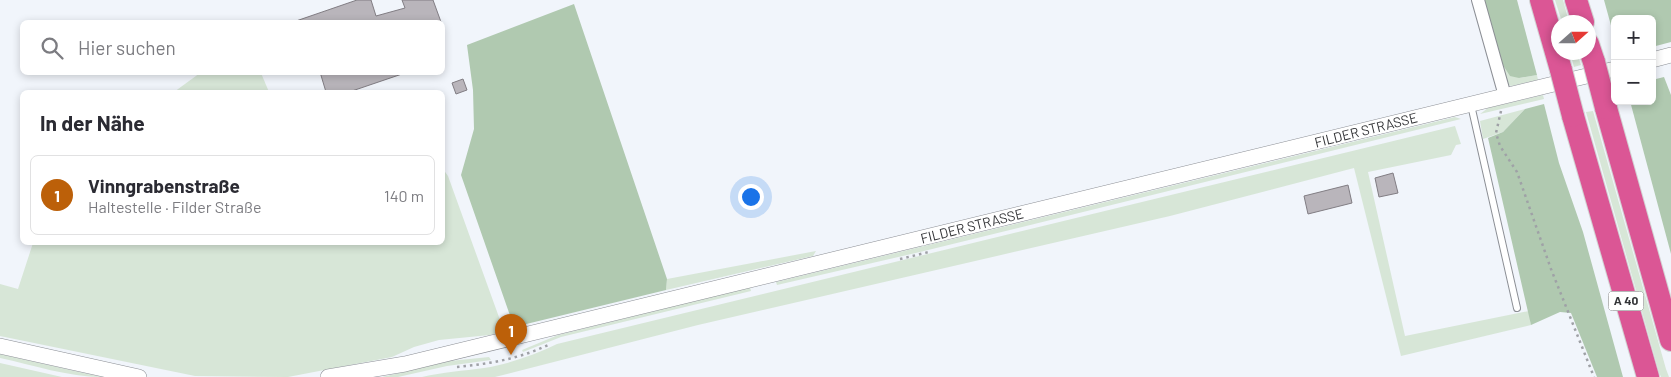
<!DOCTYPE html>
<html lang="de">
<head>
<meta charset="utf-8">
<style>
  :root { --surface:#fff; --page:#f2f2f3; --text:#2b2b33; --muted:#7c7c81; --line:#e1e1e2; --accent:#bc6009 }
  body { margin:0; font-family:Barlow,sans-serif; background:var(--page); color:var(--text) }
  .controls { position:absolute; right:15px; top:15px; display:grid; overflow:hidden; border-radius:8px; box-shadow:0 2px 8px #0003 }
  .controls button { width:45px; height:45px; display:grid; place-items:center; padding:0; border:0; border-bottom:1px solid var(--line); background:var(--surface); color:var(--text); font:25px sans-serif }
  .compass { position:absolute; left:1551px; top:15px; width:45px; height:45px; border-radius:50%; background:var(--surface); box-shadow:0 2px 8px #0003; rotate:69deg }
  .you { position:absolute; left:750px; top:196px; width:18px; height:18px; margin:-12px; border:4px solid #fff; border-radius:50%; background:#1a73e8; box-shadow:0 0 0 8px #1a73e833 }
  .badge { display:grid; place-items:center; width:32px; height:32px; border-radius:50%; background:var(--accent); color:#fff; font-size:16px; font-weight:700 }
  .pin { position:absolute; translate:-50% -41px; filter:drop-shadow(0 1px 2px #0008) }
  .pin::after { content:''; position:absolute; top:26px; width:18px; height:15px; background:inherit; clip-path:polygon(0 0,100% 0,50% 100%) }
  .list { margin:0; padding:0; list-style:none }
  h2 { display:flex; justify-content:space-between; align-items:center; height:65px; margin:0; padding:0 20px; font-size:21px }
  h2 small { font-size:16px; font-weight:400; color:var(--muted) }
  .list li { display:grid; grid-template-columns:32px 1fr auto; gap:15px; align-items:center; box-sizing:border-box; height:80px; margin:0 10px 10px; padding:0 10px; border:1px solid var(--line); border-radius:8px }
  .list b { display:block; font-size:19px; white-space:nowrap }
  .list p { margin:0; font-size:16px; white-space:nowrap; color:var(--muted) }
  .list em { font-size:16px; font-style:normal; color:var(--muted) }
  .icon { flex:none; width:28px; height:28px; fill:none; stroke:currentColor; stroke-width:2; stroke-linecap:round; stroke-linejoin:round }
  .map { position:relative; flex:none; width:1671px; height:377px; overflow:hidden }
  .search { position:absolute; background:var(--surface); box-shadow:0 2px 8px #0003; left:20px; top:20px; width:425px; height:55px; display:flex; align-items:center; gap:12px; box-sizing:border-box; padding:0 18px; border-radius:8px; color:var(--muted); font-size:19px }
  .panel { position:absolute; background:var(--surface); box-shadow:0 2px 8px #0003; left:20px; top:90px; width:425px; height:155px; border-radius:8px }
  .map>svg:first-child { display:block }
  .green { fill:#d7e6d7 }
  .forest { fill:#b0c9b0 }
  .building { fill:#b9b5bb; stroke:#817d83 }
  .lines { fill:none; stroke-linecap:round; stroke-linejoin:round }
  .service-casing { stroke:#8c8f95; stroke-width:8 }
  .minor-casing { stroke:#8c8f95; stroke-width:14 }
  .tertiary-casing { stroke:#8c8f95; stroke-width:16 }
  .motorway-casing { stroke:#d2d2d3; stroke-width:24 }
  .path { stroke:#9fa1a6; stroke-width:2.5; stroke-dasharray:2.5 4; stroke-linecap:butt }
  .service { stroke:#fff; stroke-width:6 }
  .minor { stroke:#fff; stroke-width:12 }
  .tertiary { stroke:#fff; stroke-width:15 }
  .motorway { stroke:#db5695; stroke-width:22 }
  .motorway-bridge-casing { stroke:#d2d2d3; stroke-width:24; stroke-linecap:butt }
  .motorway-bridge { stroke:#db5695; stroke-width:22 }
  .labels { text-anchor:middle; stroke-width:4; stroke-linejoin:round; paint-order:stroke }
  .shield { fill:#fff; stroke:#707173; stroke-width:1 }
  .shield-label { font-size:12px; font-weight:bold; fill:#333437 }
  .street-label { font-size:14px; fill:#333437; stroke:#fff }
</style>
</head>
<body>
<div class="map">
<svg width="1671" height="377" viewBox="0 0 1671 377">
  <rect width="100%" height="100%" fill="#f1f5fb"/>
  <g class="green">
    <polygon points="1555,0 1563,0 1569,22 1562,22"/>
    <polygon points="1570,53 1577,53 1581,65 1574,67"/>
    <polygon points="1499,59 1519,78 1537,75 1538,80 1511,86 1507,84"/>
    <polygon points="200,73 261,73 269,92 174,92"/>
    <polygon points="1543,95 1544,99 1480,114 1488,108"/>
    <polygon points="1525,109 1503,132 1483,139 1480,121"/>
    <polygon points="1593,111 1666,369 1669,377 1661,377 1659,372 1586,112"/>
    <polygon points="1455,117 1461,119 920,252 777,285 776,282"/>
    <path d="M1455,126L1461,144L1456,145L1451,155L1368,172L1405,336L1529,311L1531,325L1401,356L1354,168L1170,216L698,325L495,377H422C443,372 463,371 484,368C509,364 534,355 557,344Z"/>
    <polygon points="443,169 448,176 504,331 490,335 439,340 414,347 392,357 288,377 195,376 0,336 0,284 18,289 33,243 442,242"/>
    <polygon points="816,251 813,256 666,290 667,279"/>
    <polygon points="750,287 751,291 561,337 523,352 522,350 558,335"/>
    <path d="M0,354L102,377C68,377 33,365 0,358Z"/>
    <polygon points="489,357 491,360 447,366 398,377 382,377 450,361"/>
    <polygon points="0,363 62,377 0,377"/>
  </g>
  <g class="forest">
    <polygon points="1482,0 1517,0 1537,75 1519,78 1510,76 1499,59"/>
    <polygon points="1604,0 1671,0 1671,42 1652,47 1652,19 1615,19 1615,40"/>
    <polygon points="574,4 667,279 666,290 514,327 461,175 474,129 473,90 467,45"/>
    <polygon points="1664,77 1671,95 1671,254 1630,101 1652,101 1652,80"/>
    <polygon points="1544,104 1559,163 1583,232 1623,377 1597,377 1571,313 1560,312 1531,325 1488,138 1503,132 1525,109"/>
  </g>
  <g class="building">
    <polygon points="357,0 371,0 376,16 405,8 402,0 433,0 441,22 297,22 296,21"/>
    <polygon points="320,72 402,72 402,74 349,92 326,92"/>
    <polygon points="463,79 467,90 456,94 452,83"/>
    <polygon points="1393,173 1398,193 1379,197 1375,178"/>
    <polygon points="1348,185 1352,203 1308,214 1304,196"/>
  </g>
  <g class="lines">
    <g class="service-casing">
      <polyline id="service" points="1471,105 1517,308"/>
    </g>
    <g class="minor-casing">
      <polyline id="minor" points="1478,0 1505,96"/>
    </g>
    <g class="tertiary-casing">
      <g id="tertiary">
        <polyline points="1652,60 1671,55"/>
        <polyline points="0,346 139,377"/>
        <polyline points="328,377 405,364 1615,69"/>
      </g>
    </g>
    <g class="motorway-casing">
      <g id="motorway">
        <polyline points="1541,0 1561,70"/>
        <polyline points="1576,0 1583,22"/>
        <polyline points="1588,44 1594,62"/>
        <polyline points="1606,108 1671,340"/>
        <polyline points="1573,116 1648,377"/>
      </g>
    </g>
    <g class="path">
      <polyline points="1501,111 1496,133 1500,146 1517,172 1551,269 1594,377"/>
      <polyline points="900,259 929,252"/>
      <path d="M457,367C488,364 519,359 548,345"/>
    </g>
    <use href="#service" class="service"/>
    <use href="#minor" class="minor"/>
    <use href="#tertiary" class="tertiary"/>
    <use href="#motorway" class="motorway"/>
    <g class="motorway-bridge-casing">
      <g id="motorway-bridge">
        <polyline points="1594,62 1606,108"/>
        <polyline points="1561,70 1573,116"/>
      </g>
    </g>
    <use href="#motorway-bridge" class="motorway-bridge"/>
  </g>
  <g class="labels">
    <rect class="shield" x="1608.5" y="291.5" width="35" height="19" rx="4"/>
    <g class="shield-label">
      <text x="1626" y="305">A 40</text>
    </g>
    <g class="street-label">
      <text transform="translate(1366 130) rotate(-14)" y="5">FILDER STRASSE</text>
      <text transform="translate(972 226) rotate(-14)" y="5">FILDER STRASSE</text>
    </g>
  </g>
</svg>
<div class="controls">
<button>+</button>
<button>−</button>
</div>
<svg class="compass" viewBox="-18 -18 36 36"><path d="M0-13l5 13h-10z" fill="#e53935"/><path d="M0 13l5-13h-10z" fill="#7c7c81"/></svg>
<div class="you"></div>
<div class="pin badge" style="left:511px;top:355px">1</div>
<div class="search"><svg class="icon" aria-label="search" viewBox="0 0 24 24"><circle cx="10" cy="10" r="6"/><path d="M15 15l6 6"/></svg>Hier suchen</div>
<section class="panel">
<h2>In der Nähe<small></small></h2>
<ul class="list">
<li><span class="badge">1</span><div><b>Vinngrabenstraße</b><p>Haltestelle · Filder Straße</p></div><em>140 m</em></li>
</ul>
</section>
</div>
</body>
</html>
